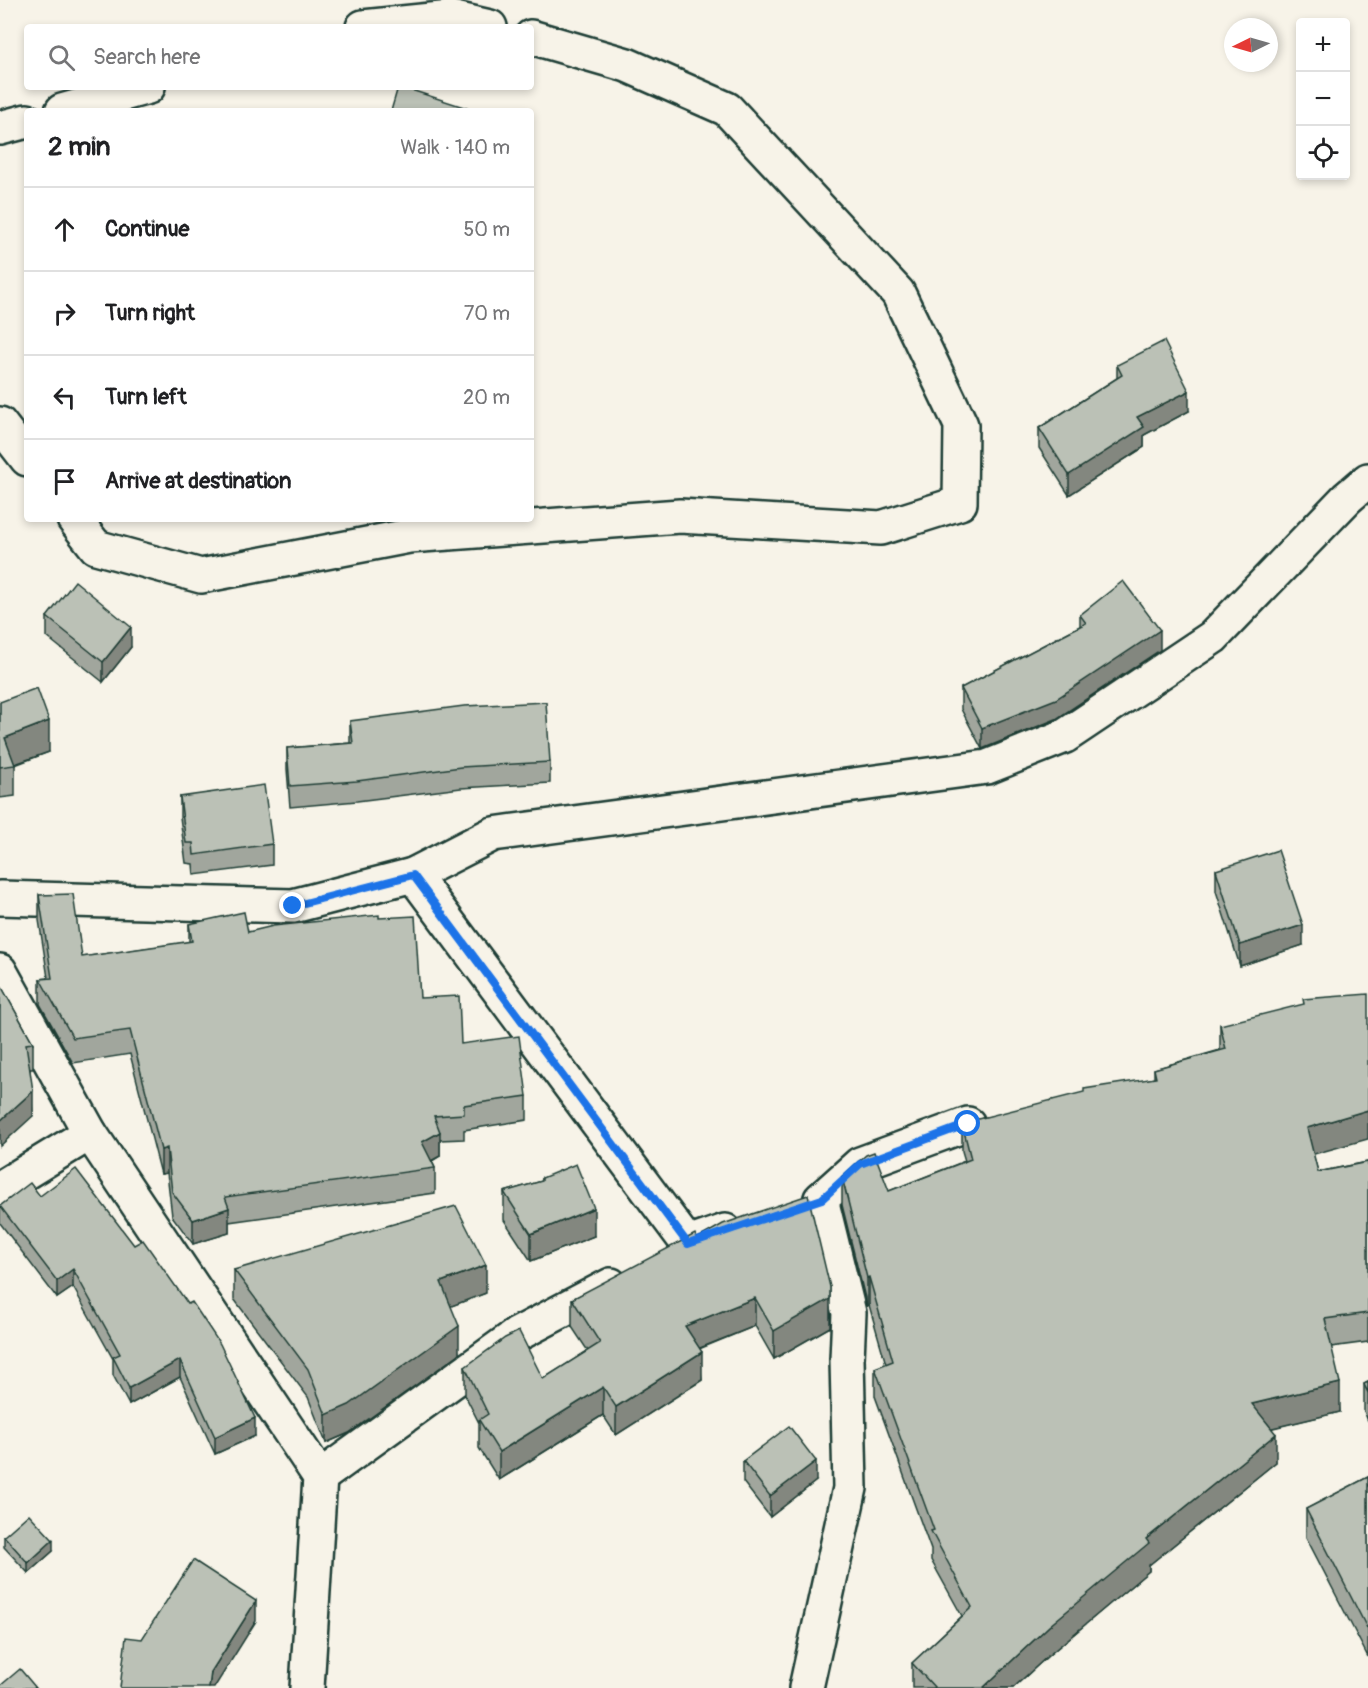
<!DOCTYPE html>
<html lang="en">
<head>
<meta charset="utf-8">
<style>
  :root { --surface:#fff; --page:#f2f2f2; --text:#202124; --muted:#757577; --line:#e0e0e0 }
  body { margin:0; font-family:Pangolin,sans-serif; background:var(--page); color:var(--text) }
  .controls { position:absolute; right:18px; top:18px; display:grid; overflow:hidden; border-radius:6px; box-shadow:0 3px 9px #0003 }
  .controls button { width:54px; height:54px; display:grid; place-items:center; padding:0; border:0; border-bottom:2px solid var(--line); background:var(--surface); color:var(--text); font:30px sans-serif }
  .compass { position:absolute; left:1224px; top:18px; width:54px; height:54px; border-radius:50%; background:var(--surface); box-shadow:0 3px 9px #0003; rotate:265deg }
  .stop { position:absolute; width:18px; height:18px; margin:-14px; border:4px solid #1a73e8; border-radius:50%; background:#fff }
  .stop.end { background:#1a73e8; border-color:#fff; box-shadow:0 2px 6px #0008 }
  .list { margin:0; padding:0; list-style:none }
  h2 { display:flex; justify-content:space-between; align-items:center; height:78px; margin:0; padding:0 24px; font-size:26px }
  h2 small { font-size:20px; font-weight:400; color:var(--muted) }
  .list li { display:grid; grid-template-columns:39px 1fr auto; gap:18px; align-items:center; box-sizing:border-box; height:84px; padding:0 24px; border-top:2px solid var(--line) }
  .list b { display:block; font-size:22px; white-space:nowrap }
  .list em { font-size:20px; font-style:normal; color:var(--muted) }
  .icon { flex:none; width:33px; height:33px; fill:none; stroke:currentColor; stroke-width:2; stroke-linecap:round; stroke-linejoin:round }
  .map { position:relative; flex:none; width:1368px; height:1688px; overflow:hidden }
  .search { position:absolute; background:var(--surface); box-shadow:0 3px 9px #0003; left:24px; top:24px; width:510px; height:66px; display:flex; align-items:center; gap:15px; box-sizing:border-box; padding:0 21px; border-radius:6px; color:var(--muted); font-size:22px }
  .panel { position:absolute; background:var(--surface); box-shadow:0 3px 9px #0003; left:24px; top:108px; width:510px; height:414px; border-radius:6px }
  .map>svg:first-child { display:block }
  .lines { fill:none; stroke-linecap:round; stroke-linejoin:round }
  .minor-casing { stroke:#1f3d34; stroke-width:38 }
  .minor { stroke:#f7f3e8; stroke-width:33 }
  .wall { fill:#a1a69d; stroke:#1f3d34; stroke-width:1.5 }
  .shaded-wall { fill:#83877f; stroke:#1f3d34; stroke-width:1.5 }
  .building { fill:#bbc1b6; stroke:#1f3d34; stroke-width:1.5 }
  .route { stroke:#1a73e8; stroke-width:8 }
</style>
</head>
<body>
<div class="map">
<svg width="1368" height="1688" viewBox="0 0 1368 1688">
  <rect width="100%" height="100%" fill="#f7f3e8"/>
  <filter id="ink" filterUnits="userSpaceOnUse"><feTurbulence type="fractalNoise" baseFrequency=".0167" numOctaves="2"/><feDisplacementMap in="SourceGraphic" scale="12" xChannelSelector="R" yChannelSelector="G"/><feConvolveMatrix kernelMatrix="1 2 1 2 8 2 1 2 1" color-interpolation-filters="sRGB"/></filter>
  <g filter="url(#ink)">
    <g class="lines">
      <g class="minor-casing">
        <g id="minor">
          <polyline points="363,27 451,18 490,27"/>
          <polyline points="62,111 148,87"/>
          <polyline points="0,128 27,121"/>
          <polyline points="0,424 27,459"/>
          <polyline points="74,519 96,547 201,576 409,536 680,516 881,528 960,503 961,425 898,293 727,109 627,65 531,37"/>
          <polyline points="413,875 688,1244 725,1231"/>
          <polyline points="0,898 293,906 413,875 493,834 987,767 1065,736 1213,637 1347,498 1368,480"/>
          <polyline points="0,971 90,1133 320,1477 307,1688"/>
          <polyline points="0,1188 90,1133"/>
          <polyline points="320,1477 518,1334 611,1285"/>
          <polyline points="806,1688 850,1488 847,1359 849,1313 821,1199 860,1164 968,1124"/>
        </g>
      </g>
      <use href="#minor" class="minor"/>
    </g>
    <g class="wall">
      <polygon points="1117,365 1189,411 1144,435 1144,447 1069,495 1039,448 1039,428 1117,378"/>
      <polygon points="1080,615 1160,650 1056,719 982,749 961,709 961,688 1080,626"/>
      <polygon points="47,617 131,647 103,682 47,637"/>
      <polygon points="0,702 49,752 15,765 15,796 0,798"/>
      <polygon points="350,721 550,762 550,783 461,788 357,801 290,807 287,769 287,748 350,743"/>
      <polygon points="180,797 272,844 272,865 194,875 193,864 186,863 180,817"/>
      <polygon points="1216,870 1303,945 1240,966 1216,891"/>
      <polygon points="39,895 82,957 189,942 189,924 248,932 379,918 420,998 461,1044 527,1096 527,1120 464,1130 464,1139 440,1140 440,1156 432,1161 435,1168 435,1193 229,1222 229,1233 193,1244 172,1216 167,1173 161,1174 130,1054 73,1063 40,1004 40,979 48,978 39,920"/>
      <polygon points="0,984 33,1043 33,1069 30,1069 33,1116"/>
      <polygon points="1220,1025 1313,1154 1318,1172 1368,1162 1368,1342 1331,1347 1340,1412 1271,1428 1276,1462 1149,1565 1149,1571 1049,1655 1013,1688 912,1688 912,1663 962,1616 931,1560 931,1550 875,1396 875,1368 886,1364 869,1305 867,1306 842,1205 842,1177 889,1191 965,1161 962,1151 962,1123 1154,1078 1154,1069 1220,1050"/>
      <polygon points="542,1178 594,1236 531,1261 504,1220 504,1192 542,1181"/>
      <polygon points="40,1196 255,1436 215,1454 180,1377 129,1405 113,1375 113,1359 73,1287 57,1298 0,1223 0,1206"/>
      <polygon points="697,1239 830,1315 830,1327 774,1359 755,1326 699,1349 702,1380 616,1435 603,1415 499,1480 479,1448 479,1423 465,1395 465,1367 543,1379 588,1351 572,1327 572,1299"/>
      <polygon points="234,1270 486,1293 451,1306 459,1354 349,1433 326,1443 308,1397 234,1299"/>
      <polygon points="1368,1382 1368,1421 1364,1411 1364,1384"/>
      <polygon points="743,1461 816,1481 770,1517 743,1482"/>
      <polygon points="1368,1477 1368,1657 1306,1537 1306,1509"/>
      <polygon points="4,1536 53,1551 28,1573 4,1547"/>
    </g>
    <g class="shaded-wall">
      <polygon points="1189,391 1189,411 1144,435 1144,447 1069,495 1069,475 1137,417"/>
      <polygon points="131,627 131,647 103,682 103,662"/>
      <polygon points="1160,630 1160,650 1056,719 982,749 982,728"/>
      <polygon points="49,721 49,752 12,765 5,738"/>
      <polygon points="1303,925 1303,945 1240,966 1240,945"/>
      <polygon points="33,1091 33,1116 0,1146 0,1121"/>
      <polygon points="1368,1110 1368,1139 1307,1156 1307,1128"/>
      <polygon points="440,1132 440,1156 422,1166 422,1142"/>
      <polygon points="167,1148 167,1173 161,1174 161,1150"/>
      <polygon points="229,1208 229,1233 193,1244 193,1220"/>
      <polygon points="594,1208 594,1236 531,1261 531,1234"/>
      <polygon points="486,1265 486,1293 441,1310 441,1282"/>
      <polygon points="73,1269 73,1287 57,1298 57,1281"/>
      <polygon points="869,1277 869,1305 867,1306 867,1278"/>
      <polygon points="830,1287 830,1327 774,1359 774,1331"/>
      <polygon points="755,1298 755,1326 685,1354 685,1326"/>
      <polygon points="459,1326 459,1354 349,1433 326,1443 326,1415"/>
      <polygon points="702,1352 702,1380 616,1435 616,1407"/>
      <polygon points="180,1360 180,1377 129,1405 129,1388"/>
      <polygon points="1340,1383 1340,1412 1252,1433 1252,1404"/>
      <polygon points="603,1387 603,1415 499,1480 499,1452"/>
      <polygon points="255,1418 255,1436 215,1454 215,1437"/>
      <polygon points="1276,1434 1276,1462 1149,1565 1149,1571 1049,1655 1013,1688 983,1688 1049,1626 1146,1539"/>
      <polygon points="816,1461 816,1481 770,1517 770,1496"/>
      <polygon points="53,1540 53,1551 28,1573 28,1563"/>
      <polygon points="256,1601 256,1621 214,1688 209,1688 211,1672"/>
    </g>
    <g class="building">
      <polygon points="398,87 402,87 467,108 467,111 391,111"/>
      <polygon points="1164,341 1189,391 1137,417 1144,427 1069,475 1039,428 1122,375 1117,365"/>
      <polygon points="75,581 131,627 103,662 47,617"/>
      <polygon points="1123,581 1160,630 1056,699 982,728 961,688 1086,623 1080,615"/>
      <polygon points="37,688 49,721 5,738 15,765 0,767 0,702"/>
      <polygon points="546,702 550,762 461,767 357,781 290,786 287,748 353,743 350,721 464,706"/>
      <polygon points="264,785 272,844 194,855 193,843 186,843 180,797"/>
      <polygon points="1278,850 1303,925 1240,945 1216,870"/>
      <polygon points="73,894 82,957 192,941 189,924 244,912 248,932 273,926 379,915 379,918 415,916 420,998 459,996 461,1044 519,1036 527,1096 464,1105 464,1114 434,1116 440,1132 422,1142 435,1168 225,1197 229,1208 193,1220 172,1192 167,1148 161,1150 130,1030 73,1038 40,979 52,978 39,895"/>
      <polygon points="0,984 33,1043 26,1044 33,1091 0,1121"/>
      <polygon points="1368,994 1368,1110 1307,1128 1318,1172 1368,1162 1368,1313 1325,1319 1340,1383 1252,1404 1276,1434 1146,1539 1149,1543 1049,1626 983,1688 935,1688 912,1663 972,1607 931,1531 934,1530 875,1368 893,1361 869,1277 867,1278 842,1177 866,1155 874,1152 889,1191 971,1159 962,1123 1084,1092 1084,1089 1156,1078 1154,1069 1226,1049 1220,1025 1304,1004 1303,999"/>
      <polygon points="576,1164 594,1208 531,1234 504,1192 542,1181 542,1178"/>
      <polygon points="76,1169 134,1245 143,1240 188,1304 192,1302 220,1344 255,1418 215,1437 180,1360 129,1388 113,1357 120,1354 73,1269 57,1281 0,1206 30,1183 40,1196"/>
      <polygon points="808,1195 830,1287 830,1299 774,1331 755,1298 685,1326 702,1352 616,1407 603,1387 499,1452 479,1420 488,1414 465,1367 505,1338 519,1331 543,1379 600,1343 572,1299 695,1234 697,1239 723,1224"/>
      <polygon points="456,1206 486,1265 441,1282 459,1326 349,1405 326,1415 308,1369 234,1270"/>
      <polygon points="1368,1382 1368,1393 1364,1384"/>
      <polygon points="789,1426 816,1461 770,1496 743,1461"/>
      <polygon points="1368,1477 1368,1630 1306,1509"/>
      <polygon points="29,1514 53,1540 28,1563 4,1536"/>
      <polygon points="193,1560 256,1601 211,1672 209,1688 120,1688 126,1637 142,1639"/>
      <polygon points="20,1669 36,1688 0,1688 0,1686"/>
    </g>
  </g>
  <g class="lines" filter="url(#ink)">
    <polyline class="route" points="293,906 413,875 688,1244 822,1199 860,1164 968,1124"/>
  </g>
</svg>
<div class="controls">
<button>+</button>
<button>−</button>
<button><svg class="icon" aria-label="locate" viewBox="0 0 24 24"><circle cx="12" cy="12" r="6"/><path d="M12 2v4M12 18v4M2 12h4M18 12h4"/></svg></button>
</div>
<svg class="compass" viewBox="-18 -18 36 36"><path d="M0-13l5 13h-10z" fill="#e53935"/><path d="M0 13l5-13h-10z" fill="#757577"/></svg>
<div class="stop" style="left:968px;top:1124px"></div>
<div class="stop end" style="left:293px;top:906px"></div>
<div class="search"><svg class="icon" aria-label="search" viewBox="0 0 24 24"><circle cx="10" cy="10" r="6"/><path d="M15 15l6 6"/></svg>Search here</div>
<section class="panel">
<h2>2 min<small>Walk · 140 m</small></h2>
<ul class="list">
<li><svg class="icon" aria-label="ahead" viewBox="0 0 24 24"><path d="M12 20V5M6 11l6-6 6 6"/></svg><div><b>Continue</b></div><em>50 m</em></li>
<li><svg class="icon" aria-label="right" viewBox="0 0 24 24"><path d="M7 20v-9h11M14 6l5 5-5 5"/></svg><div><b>Turn right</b></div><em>70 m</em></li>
<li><svg class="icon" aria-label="left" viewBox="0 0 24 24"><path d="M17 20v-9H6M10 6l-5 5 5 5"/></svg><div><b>Turn left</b></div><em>20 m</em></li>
<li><svg class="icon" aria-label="arrive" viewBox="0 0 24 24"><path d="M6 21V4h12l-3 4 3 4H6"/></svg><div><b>Arrive at destination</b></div></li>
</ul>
</section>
</div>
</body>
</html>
